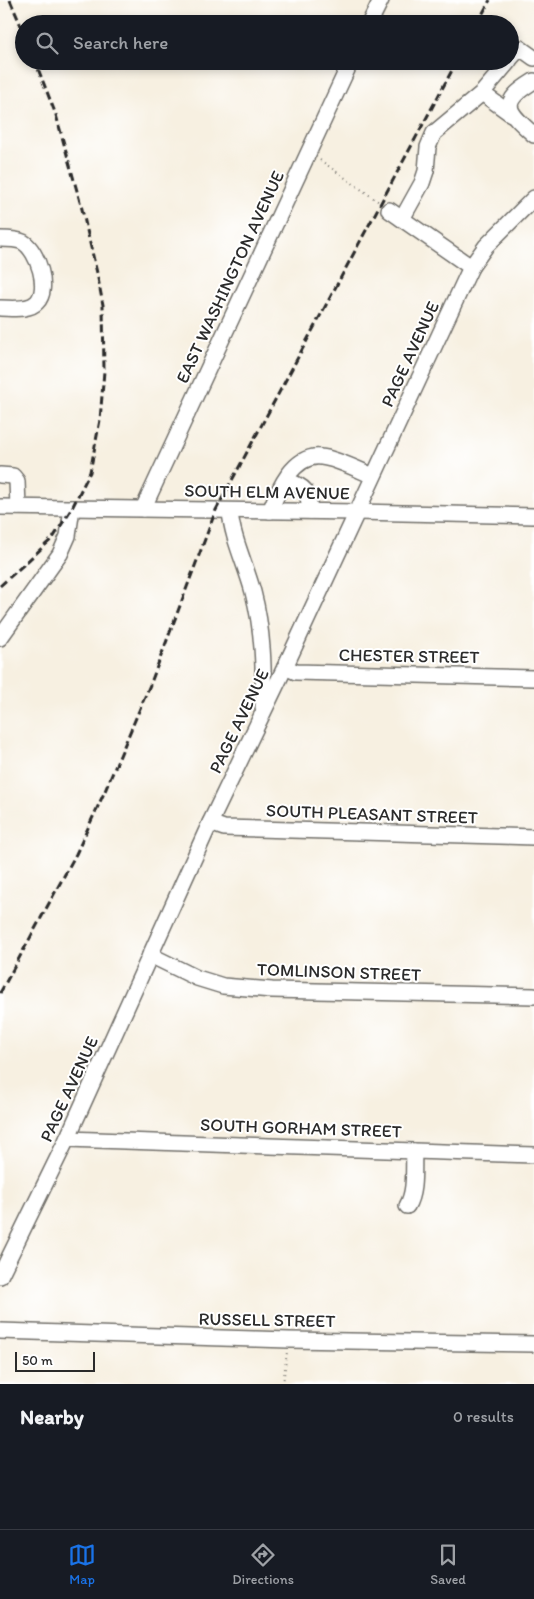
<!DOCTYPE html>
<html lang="en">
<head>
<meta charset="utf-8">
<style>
  :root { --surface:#171b24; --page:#20242c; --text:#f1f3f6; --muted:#9ea1a6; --line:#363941; --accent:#1a73e8 }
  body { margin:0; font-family:Itim,sans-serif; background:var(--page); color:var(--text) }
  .scale { position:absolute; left:15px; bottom:12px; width:80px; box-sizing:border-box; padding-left:5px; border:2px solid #2b2b2b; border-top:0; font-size:14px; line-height:18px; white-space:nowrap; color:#2b2b2b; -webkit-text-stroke:4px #fff; paint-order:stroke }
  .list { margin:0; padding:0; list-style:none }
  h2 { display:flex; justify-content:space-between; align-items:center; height:65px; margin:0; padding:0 20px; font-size:21px }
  h2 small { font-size:16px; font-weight:400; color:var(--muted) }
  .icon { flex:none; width:28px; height:28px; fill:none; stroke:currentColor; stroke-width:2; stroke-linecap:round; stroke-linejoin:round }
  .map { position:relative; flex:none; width:534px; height:1384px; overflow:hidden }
  .search { position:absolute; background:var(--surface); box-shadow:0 2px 8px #0003; left:15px; right:15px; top:15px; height:55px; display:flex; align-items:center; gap:12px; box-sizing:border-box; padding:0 18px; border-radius:28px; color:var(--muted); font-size:19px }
  .sheet { height:145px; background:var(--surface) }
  nav { display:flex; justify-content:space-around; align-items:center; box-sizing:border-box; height:70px; border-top:1px solid var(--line); background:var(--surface); font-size:14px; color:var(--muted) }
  nav a { display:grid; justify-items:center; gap:2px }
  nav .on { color:var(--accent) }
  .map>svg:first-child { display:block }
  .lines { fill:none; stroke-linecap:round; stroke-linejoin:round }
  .minor-casing { stroke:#72706b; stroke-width:18 }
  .path { stroke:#72706b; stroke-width:2; stroke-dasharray:1 4; stroke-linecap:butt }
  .minor { stroke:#fff; stroke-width:15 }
  .rail { stroke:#2b2b2b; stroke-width:3; stroke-dasharray:8 4; stroke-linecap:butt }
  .labels { text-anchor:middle; stroke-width:4; stroke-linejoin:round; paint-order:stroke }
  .street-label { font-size:18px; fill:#2b2b2b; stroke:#fff }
</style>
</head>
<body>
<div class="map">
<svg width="534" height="1384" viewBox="0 0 534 1384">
  <rect width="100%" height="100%" fill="#fff"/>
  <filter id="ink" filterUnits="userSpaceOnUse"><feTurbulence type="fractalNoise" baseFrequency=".02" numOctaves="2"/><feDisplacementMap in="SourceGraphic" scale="10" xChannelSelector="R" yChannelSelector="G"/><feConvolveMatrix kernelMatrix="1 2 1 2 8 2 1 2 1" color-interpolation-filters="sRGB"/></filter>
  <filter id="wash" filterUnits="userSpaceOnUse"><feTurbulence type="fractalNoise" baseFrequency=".0096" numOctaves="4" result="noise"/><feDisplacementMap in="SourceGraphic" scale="20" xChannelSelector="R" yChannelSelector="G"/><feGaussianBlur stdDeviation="1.12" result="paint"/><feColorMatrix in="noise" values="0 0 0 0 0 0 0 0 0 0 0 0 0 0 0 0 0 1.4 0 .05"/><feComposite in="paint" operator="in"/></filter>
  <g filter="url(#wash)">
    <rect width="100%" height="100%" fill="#f7f0e1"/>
  </g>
  <g filter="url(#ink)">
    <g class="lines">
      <g class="minor-casing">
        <g id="minor">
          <polyline points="369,24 381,0"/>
          <polyline points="510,59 520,48 534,58"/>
          <polyline points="509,61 482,93 511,114"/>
          <path d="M534,81C498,103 507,111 534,135"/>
          <polyline points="389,210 471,267"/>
          <polyline points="402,219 422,183 426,171 428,147 434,133 482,93"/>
          <path d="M0,239C7,239 17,239 23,242C38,251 50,289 37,302C29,311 11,308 0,308"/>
          <polyline points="0,475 13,476 17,481 18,507"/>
          <path d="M286,480C306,487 308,490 310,511"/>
          <polyline points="0,507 357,512 534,516"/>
          <polyline points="143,509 351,61"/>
          <path d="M230,511C232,538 246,565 253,592C263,630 264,668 263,707"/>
          <path d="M270,511C278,491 293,454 321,457C335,458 359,470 373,476"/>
          <polyline points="0,638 60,554 68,536 72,508"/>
          <polyline points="285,667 296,672 534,678"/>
          <polyline points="210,823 224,828 534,837"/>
          <polyline points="150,955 197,978 223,986 272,990 534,996"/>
          <polyline points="67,1139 534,1155"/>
          <path d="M407,1206C416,1191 413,1169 414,1151"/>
          <polyline points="0,1276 67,1139 210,823 285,667 471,267 486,246 534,198"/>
          <polyline points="0,1331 289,1340 534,1344"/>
        </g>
      </g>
      <g class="path">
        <polyline points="320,160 379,202"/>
        <polyline points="283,1384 287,1352"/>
      </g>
      <use href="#minor" class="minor"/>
      <g class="rail">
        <polyline points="10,0 24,33"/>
        <polyline points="477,24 490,0"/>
        <polyline points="0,586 53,538 72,508 90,472 100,420 104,371 103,305 97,273 82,209 56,115 35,61"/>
        <polyline points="0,993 76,854 105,791 152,680 216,510 457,61"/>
      </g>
    </g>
  </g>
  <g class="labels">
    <g class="street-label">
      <text transform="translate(230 277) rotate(-65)" y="6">EAST WASHINGTON AVENUE</text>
      <text transform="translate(410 354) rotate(-65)" y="6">PAGE AVENUE</text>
      <text transform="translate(267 492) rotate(1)" y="6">SOUTH ELM AVENUE</text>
      <text transform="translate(409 656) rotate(1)" y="6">CHESTER STREET</text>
      <text transform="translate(239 721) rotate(-64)" y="6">PAGE AVENUE</text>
      <text transform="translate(372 814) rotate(2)" y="6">SOUTH PLEASANT STREET</text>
      <text transform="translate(339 972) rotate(2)" y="6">TOMLINSON STREET</text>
      <text transform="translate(69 1089) rotate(-65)" y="6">PAGE AVENUE</text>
      <text transform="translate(301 1128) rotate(2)" y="6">SOUTH GORHAM STREET</text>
      <text transform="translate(267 1320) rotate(1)" y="6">RUSSELL STREET</text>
    </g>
  </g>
</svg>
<div class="scale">50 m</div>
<div class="search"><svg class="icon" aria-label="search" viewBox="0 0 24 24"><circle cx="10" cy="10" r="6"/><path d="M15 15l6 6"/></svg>Search here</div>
</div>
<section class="sheet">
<h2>Nearby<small>0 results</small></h2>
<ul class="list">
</ul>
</section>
<nav>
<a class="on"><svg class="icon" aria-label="map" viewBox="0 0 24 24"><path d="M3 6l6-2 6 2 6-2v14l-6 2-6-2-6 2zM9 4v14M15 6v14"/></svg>Map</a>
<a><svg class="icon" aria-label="directions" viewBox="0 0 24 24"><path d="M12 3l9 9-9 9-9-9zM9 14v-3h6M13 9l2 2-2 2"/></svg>Directions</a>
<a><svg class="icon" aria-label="saved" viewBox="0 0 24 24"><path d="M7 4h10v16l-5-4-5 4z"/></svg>Saved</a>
</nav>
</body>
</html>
